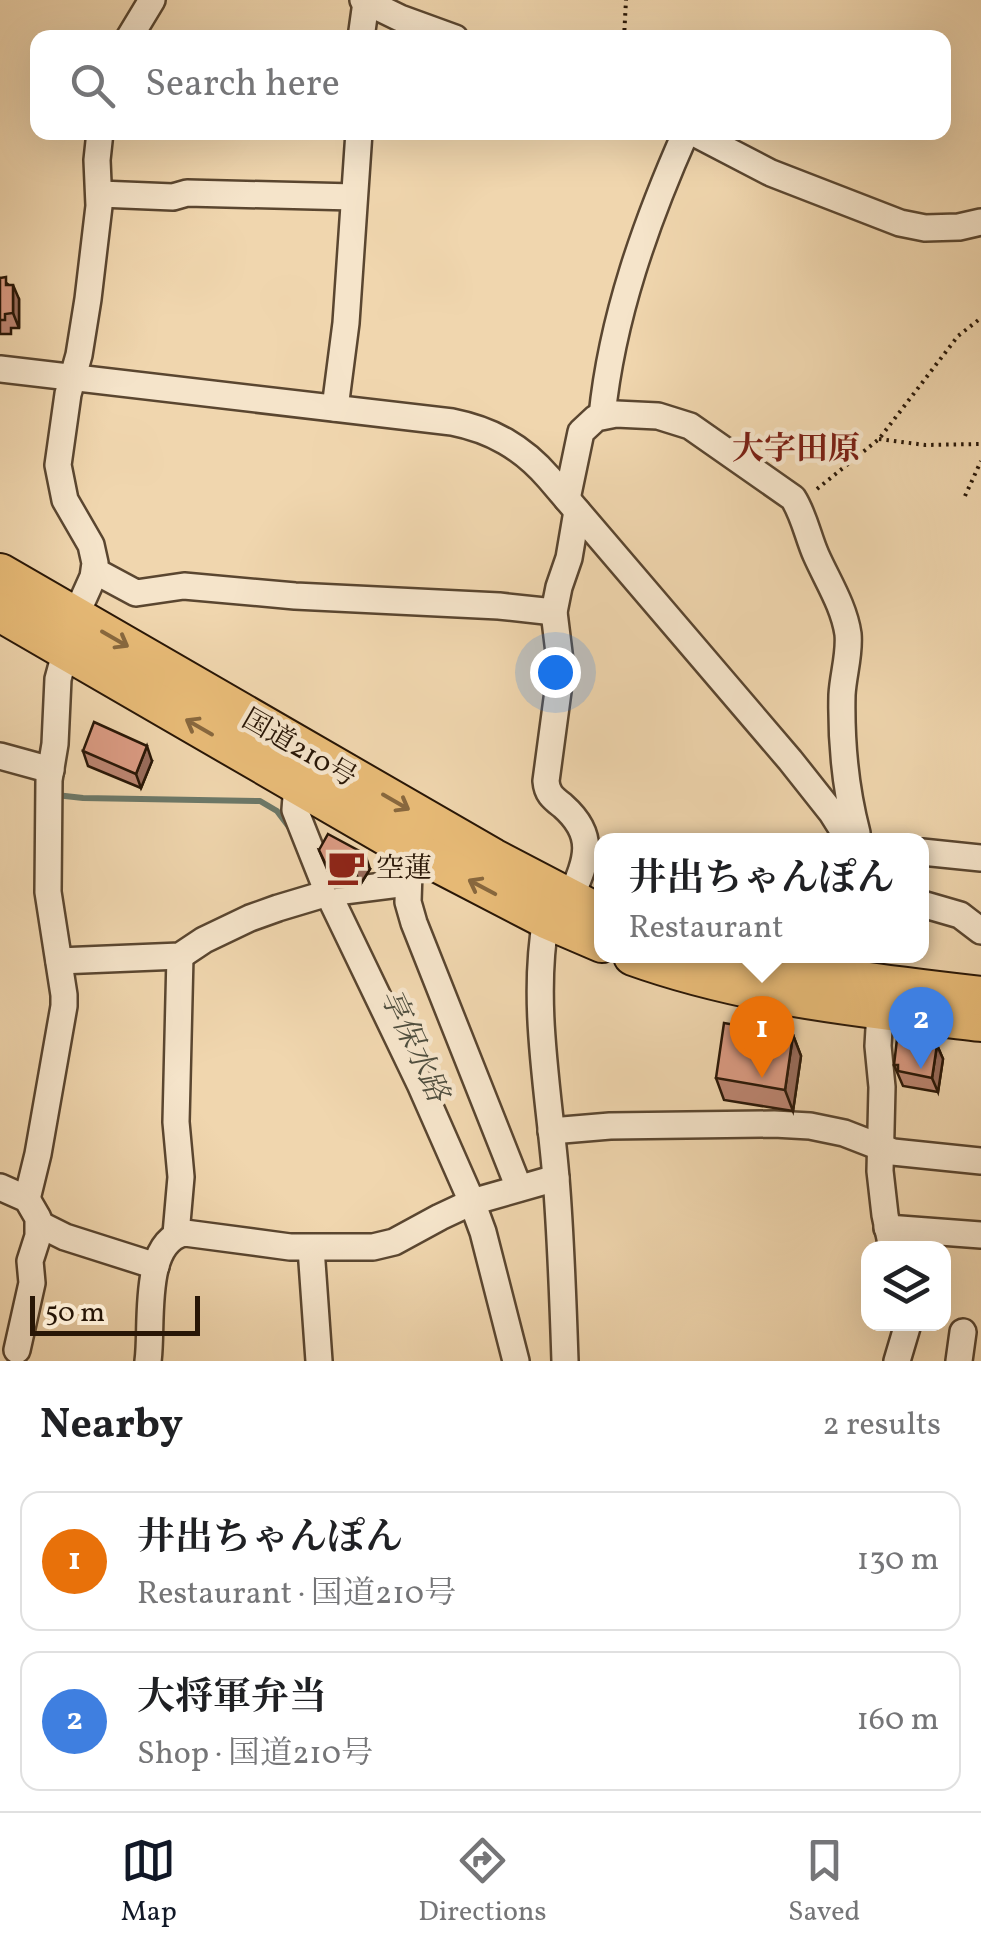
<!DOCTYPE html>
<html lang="en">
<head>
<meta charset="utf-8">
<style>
  :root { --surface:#fff; --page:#f2f2f2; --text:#202124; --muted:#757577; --line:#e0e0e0; --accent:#111827 }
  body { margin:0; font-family:Vollkorn,"Noto Serif JP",serif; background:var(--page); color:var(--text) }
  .controls { position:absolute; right:30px; bottom:30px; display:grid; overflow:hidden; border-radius:20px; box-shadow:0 10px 40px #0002 }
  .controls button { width:90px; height:90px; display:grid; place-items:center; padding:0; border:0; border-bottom:2px solid var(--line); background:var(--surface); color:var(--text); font:50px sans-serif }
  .scale { position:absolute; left:30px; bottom:25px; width:170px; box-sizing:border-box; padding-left:10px; border:5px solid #281606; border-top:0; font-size:28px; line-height:35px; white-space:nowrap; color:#281606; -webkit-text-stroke:8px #f5e4ca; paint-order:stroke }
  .you { position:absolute; left:555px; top:672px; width:35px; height:35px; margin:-25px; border:8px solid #fff; border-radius:50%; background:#1a73e8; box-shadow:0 0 0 15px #1a73e833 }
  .badge { display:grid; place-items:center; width:65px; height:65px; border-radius:50%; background:var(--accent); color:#fff; font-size:32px; font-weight:700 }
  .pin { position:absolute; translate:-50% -82px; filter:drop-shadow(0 2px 5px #0008) }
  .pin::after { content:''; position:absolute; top:52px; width:35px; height:30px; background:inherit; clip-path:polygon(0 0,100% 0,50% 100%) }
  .popup { position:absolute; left:594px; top:833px; width:335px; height:130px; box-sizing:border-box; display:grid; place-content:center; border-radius:20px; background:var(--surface); filter:drop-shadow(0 2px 8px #0005); font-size:32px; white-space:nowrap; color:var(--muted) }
  .popup b { font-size:38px; color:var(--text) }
  .popup::after { content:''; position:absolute; left:50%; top:100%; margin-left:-20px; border:20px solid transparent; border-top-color:var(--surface) }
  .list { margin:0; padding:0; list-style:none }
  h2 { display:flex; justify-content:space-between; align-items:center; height:130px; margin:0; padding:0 40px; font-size:42px }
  h2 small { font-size:32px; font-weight:400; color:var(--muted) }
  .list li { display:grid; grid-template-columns:65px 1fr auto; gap:30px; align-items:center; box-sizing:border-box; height:140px; margin:0 20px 20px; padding:0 20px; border:2px solid var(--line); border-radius:20px }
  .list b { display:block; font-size:38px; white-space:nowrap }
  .list p { margin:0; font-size:32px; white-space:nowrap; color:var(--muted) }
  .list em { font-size:32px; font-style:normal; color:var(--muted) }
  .icon { flex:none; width:55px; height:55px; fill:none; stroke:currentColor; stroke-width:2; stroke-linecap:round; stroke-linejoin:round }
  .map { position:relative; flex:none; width:981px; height:1361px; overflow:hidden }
  .search { position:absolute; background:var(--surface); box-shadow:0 10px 40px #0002; left:30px; right:30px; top:30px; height:110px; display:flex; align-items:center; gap:25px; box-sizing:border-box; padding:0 35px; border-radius:20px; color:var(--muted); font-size:38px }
  .sheet { height:450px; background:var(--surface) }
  nav { display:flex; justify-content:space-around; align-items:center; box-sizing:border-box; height:140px; border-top:2px solid var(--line); background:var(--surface); font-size:28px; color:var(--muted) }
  nav a { display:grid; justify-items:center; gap:5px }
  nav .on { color:var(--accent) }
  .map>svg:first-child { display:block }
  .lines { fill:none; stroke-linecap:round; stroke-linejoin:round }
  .stream { stroke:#6c7868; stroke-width:6 }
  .minor-casing { stroke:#5a4630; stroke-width:30 }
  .highway-casing { stroke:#281606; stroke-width:42 }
  .path { stroke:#281606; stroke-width:4; stroke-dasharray:2.5 5; stroke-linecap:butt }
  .minor { stroke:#f5e4ca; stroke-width:25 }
  .highway { stroke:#e8bb77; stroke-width:38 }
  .wall { fill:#bc8571; stroke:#281606; stroke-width:2.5 }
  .shaded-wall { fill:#996c5c; stroke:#281606; stroke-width:2.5 }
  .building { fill:#db9b83; stroke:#281606; stroke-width:2.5 }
  .oneway { stroke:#88683e }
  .labels { text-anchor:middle; stroke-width:9; stroke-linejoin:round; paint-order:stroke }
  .street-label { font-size:28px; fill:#281606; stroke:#f5e4ca }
  .poi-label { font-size:28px; fill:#281606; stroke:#f5e4ca; text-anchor:start }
  .water-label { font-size:30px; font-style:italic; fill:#504f3f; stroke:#f5e4ca }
  .quarter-label { font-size:32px; font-weight:bold; fill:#7a1f14; stroke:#f5e4ca }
</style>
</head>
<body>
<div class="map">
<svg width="981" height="1361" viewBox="0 0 981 1361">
  <rect width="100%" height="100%" fill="#f0d6ae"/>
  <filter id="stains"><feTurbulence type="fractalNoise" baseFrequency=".002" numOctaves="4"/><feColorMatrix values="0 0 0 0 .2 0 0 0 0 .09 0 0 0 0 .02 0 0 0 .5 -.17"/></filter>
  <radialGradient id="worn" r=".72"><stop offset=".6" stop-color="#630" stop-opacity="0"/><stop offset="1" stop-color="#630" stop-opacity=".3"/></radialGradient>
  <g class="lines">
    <polyline class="stream" points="56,795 83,798 260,801 277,811 289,827"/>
    <g class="minor-casing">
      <g id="minor">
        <polyline points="363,0 400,18 455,38"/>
        <polyline points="129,38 152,0"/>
        <polyline points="361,38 366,2"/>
        <polyline points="692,132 771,173 900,223 925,228 959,227 981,222"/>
        <polyline points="100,194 173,197 187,193 354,197"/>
        <path d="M0,369L452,422C492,430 522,447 549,478L790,760L832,813L849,840"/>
        <polyline points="335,408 346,323 359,132"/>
        <path d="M602,416C612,317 646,222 686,132"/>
        <path d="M567,499L581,432L596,418L616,414L658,416L690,426L793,498C804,515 808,537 816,555C827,580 844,606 848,634C850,654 843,675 842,695C841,742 845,787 857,833L853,838"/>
        <polyline points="95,571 136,593 184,586 295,596 499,606 554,612"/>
        <polyline points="0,756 51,770"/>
        <polyline points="297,784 295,810 328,893 420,1084 472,1202 483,1232 516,1361"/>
        <polyline points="922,852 981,858"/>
        <polyline points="409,871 408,902 414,923 519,1188"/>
        <path d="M570,899C586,861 598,837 563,806C553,798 547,794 546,781L561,669L554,612L559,587L569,558L577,511"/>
        <polyline points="922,904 960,915 981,931"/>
        <path d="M546,919C531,1004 549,1093 556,1178C561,1239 563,1300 565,1361"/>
        <polyline points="59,961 180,956 204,940 250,918 278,908 328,893 407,883"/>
        <polyline points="880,1011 878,1046 882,1087 880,1171 885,1215 892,1248"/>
        <polyline points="551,1131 610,1126 774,1124 810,1126 844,1133 893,1152 981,1161"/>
        <polyline points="0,1187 27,1199 38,1218 38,1236 30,1261 32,1283 17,1350"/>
        <polyline points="27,1199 38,1154 64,1006 64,995 48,892 49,780 55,744 58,679 75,617 93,577 95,563 91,545 65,500 58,465 68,394 79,355 88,299 99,206 97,160 100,132"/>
        <polyline points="39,1224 65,1237 156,1266"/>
        <polyline points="887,1228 981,1235"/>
        <polyline points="176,1234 181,1177 176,1122 180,956"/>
        <polyline points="311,1248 319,1361"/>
        <path d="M148,1361C153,1327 141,1241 185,1233L290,1247H373L394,1242L440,1217L472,1202L556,1178"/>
        <polyline points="897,1361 908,1324"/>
        <polyline points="959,1361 963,1332"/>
      </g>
    </g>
    <g class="highway-casing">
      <g id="highway">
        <polyline points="0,573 493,858 602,915"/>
        <polyline points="0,612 390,838 546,919 602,943"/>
        <path d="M633,956C745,996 863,1008 981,1022"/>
        <path d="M724,956C808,976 895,986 981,996"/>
      </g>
    </g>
    <g class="path">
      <polyline points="624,38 626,0"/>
      <polyline points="879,439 925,445 981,444"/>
      <polyline points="817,489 879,439 958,336 981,318"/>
      <polyline points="965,496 981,461"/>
    </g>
    <use href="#minor" class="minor"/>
    <use href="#highway" class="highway"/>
  </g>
  <g class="wall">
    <polygon points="0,278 9,285 19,299 19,328 11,328 11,334 0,334"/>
    <polygon points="83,751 152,761 141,788 88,766"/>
    <polygon points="319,850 370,869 360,885 335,888"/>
    <polygon points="793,1035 801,1056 793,1111 724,1100 716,1078"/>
    <polygon points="937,1045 943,1059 938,1092 903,1086 894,1065"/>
  </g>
  <g class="shaded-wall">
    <polygon points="13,285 19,299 19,328 13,313"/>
    <polygon points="147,746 152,761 141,788 136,774"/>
    <polygon points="365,854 370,869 360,885 355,870"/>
    <polygon points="793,1035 801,1056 793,1111 785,1090"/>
    <polygon points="937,1045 943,1059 938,1092 932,1078"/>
  </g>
  <g class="building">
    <polygon points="6,277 6,285 13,285 13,313 5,314 5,320 0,320 0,278"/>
    <polygon points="94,722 147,746 136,774 83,751"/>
    <polygon points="328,834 365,854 355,870 330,873 319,850"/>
    <polygon points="724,1023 793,1035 785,1090 716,1078"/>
    <polygon points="897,1039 937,1045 932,1078 898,1071 898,1065 894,1065"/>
  </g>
  <defs><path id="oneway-shaft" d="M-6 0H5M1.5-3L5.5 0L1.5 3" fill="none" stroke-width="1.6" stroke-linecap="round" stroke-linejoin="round" transform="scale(2.5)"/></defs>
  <g class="oneway">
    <use href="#oneway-shaft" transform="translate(115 639) rotate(30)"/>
    <use href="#oneway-shaft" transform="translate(199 727) rotate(-150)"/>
    <use href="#oneway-shaft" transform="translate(396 802) rotate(30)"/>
    <use href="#oneway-shaft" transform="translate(482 887) rotate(-152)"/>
  </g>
  <defs>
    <g id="cafe-bare" transform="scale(3)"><path d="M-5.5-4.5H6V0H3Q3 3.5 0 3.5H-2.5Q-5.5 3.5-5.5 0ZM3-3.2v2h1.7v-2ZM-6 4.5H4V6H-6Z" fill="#8f2418" stroke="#f5e4ca" stroke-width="2.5" paint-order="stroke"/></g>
  </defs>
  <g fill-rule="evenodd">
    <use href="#cafe-bare" x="346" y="867"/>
  </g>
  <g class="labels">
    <g class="street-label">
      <text transform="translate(300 747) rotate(30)" y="10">国道210号</text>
    </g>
    <g class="poi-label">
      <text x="376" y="877">空蓮</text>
    </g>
    <g class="water-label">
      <text transform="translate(415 1045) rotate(65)" y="10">享保水路</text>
    </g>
    <g class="quarter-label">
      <text x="796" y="459">大字田原</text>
    </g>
  </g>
  <rect width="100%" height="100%" filter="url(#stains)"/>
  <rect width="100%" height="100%" fill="url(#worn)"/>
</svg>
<div class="controls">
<button><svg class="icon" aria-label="layers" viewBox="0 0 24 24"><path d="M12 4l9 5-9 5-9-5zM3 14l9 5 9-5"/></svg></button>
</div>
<div class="scale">50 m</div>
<div class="you"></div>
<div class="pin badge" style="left:762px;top:1078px;background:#e8710a">1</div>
<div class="popup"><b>井出ちゃんぽん</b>Restaurant</div>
<div class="pin badge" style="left:921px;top:1069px;background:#3f7fe0">2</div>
<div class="search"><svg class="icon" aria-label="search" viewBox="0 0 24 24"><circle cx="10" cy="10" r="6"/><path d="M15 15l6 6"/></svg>Search here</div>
</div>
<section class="sheet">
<h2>Nearby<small>2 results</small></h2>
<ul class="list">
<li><span class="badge" style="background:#e8710a">1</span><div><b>井出ちゃんぽん</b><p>Restaurant · 国道210号</p></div><em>130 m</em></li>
<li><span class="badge" style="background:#3f7fe0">2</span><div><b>大将軍弁当</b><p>Shop · 国道210号</p></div><em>160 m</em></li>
</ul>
</section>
<nav>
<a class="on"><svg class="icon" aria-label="map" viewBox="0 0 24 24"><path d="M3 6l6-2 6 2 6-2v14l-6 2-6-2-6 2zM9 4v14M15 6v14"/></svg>Map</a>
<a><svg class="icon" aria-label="directions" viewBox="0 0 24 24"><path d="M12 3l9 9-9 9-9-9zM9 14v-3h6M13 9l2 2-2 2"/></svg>Directions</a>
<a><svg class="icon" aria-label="saved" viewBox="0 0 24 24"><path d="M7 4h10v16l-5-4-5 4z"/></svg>Saved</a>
</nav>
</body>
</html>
